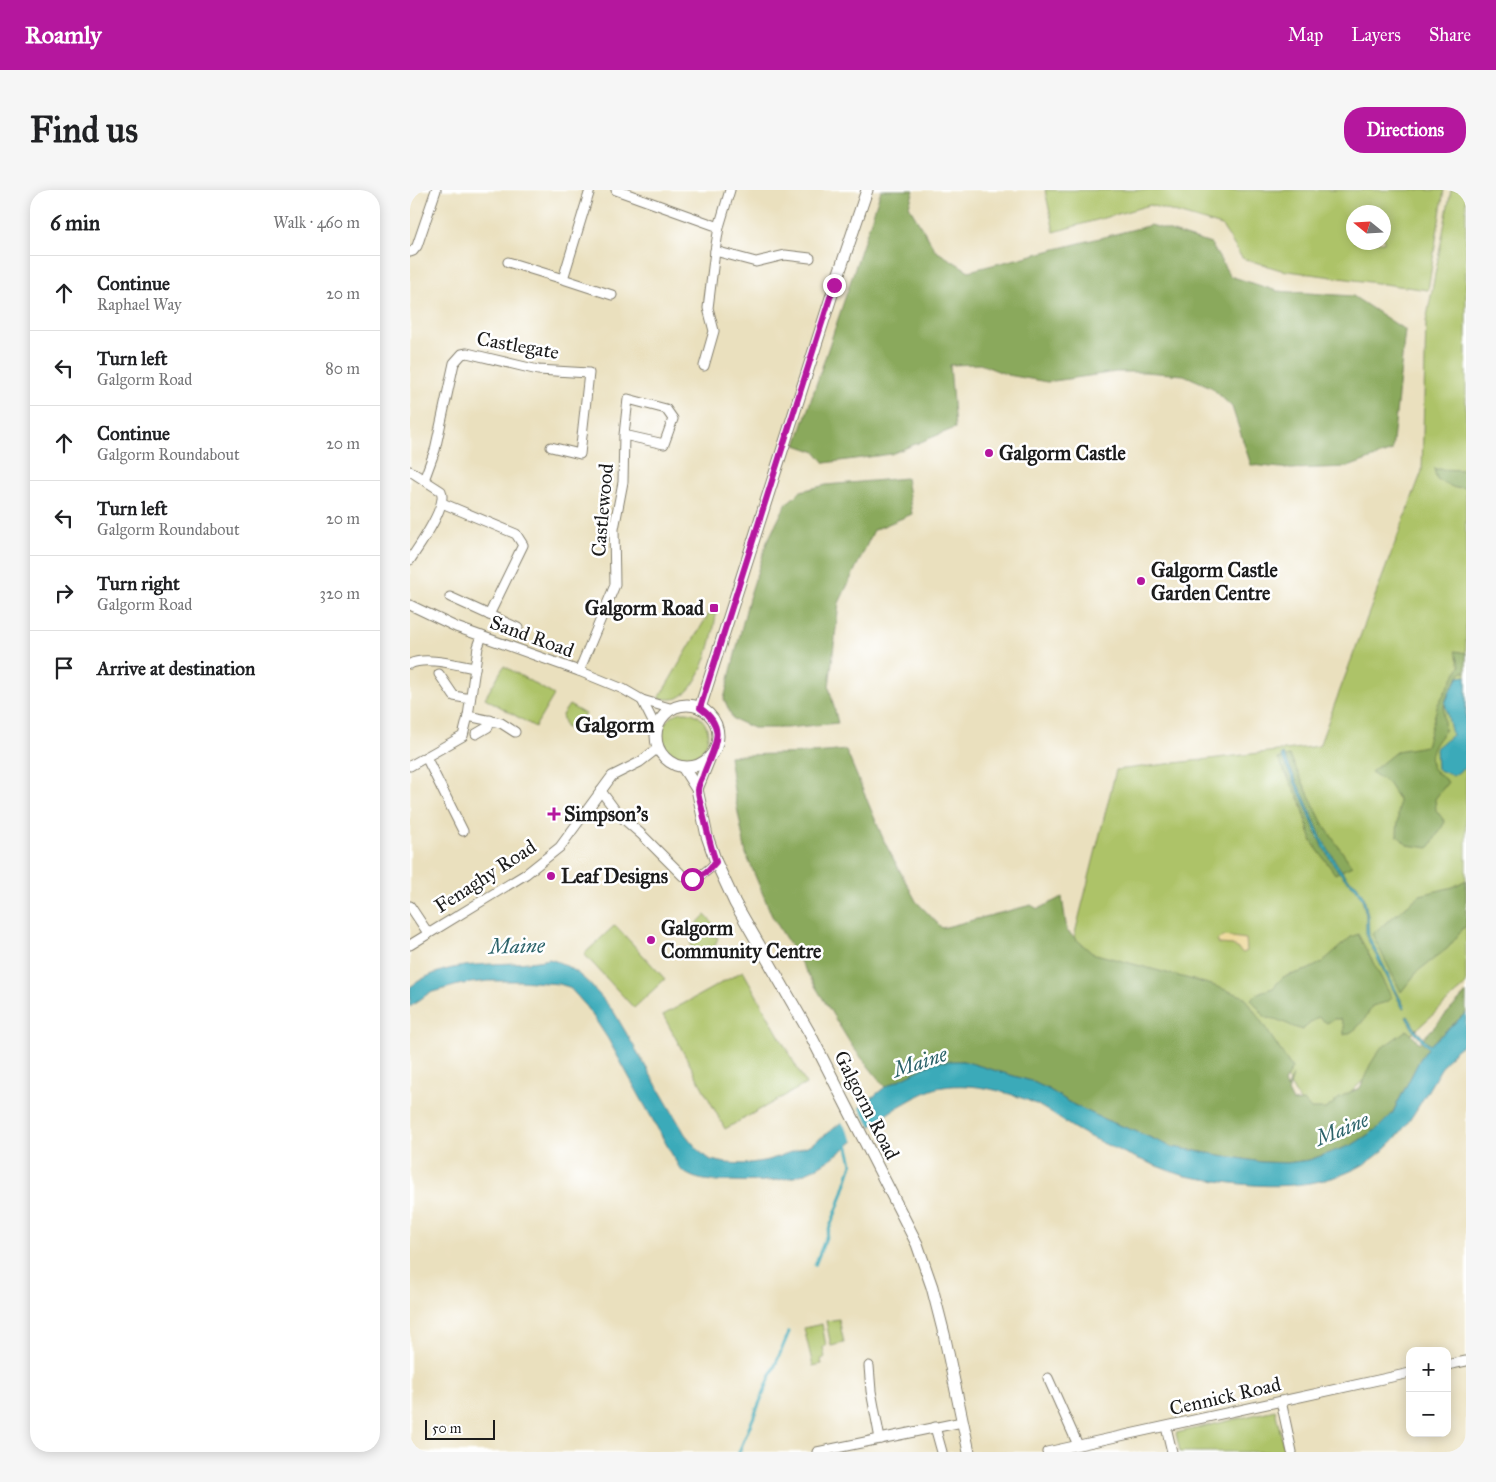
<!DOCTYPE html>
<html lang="en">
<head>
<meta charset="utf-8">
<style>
  :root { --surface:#fff; --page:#f6f6f6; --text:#202124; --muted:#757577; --line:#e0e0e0; --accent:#b5179e }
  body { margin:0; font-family:"IM FELL Great Primer",serif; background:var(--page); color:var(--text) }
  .controls { position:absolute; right:15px; bottom:15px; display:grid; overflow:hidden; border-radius:10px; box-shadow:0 2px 12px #0003 }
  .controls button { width:45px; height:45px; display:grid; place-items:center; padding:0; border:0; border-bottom:1px solid var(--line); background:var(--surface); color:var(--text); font:25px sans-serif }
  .compass { position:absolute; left:936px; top:15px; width:45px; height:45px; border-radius:50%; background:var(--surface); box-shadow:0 2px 12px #0003; rotate:288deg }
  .scale { position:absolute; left:15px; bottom:12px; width:70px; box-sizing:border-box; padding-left:5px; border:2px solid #1c1c1c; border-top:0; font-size:14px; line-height:18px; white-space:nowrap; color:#1c1c1c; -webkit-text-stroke:4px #fff; paint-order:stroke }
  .stop { position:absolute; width:15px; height:15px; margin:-11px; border:4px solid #b5179e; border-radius:50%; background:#fff }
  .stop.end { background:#b5179e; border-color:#fff; box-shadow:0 1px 5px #0008 }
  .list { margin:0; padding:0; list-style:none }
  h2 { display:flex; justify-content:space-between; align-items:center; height:65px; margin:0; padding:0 20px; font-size:21px }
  h2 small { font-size:16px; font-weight:400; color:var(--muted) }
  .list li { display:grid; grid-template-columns:32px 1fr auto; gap:15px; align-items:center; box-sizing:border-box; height:75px; padding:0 20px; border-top:1px solid var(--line) }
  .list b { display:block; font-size:19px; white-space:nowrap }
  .list p { margin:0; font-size:16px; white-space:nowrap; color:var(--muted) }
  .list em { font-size:16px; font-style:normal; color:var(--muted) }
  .icon { flex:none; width:28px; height:28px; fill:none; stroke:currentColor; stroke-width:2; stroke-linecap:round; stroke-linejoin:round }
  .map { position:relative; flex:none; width:1056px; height:1262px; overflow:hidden; border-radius:20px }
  header { display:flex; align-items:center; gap:30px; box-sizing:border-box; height:70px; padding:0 25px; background:var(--accent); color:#fff }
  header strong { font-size:24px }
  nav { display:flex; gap:28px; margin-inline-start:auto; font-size:18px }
  .intro { display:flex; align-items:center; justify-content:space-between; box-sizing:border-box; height:120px; padding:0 30px }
  h1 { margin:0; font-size:35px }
  .button { padding:12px 22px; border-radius:20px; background:var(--accent); color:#fff; font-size:18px; font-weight:700 }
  main { display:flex; gap:30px; padding:0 30px }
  aside { flex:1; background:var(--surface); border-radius:20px; box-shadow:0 2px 12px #0003 }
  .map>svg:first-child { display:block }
  .green { fill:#adc368; stroke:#647042; fill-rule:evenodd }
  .forest { fill:#8aa95c; stroke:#53623c }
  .sand { fill:#eeda9e; stroke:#857b5d }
  .water { fill:#3baab9; stroke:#2c636a }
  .pier { fill:#eae0be }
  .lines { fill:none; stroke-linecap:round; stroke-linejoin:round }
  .stream { stroke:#3baab9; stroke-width:3 }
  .minor-casing { stroke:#837e6d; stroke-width:11 }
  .major-casing { stroke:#837e6d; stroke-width:13 }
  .minor { stroke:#fff; stroke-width:9 }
  .major { stroke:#fff; stroke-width:11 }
  .route { stroke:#b5179e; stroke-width:6 }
  .poi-dot { fill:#b5179e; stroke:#fff; stroke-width:2 }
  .labels { text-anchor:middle; stroke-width:5; stroke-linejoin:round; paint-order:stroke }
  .street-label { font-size:20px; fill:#1c1c1c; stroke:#fff }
  .poi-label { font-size:20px; font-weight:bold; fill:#1c1c1c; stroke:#fff; text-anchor:start }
  .water-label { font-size:21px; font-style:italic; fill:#2c636a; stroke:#fff }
  .quarter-label { font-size:22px; font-weight:bold; fill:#1c1c1c; stroke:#fff }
</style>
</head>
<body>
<header>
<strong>Roamly</strong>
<nav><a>Map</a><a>Layers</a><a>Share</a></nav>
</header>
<div class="intro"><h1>Find us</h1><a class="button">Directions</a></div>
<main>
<aside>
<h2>6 min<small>Walk · 460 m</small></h2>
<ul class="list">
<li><svg class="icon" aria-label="ahead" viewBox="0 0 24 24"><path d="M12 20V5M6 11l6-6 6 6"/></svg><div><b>Continue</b><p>Raphael Way</p></div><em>20 m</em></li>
<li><svg class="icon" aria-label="left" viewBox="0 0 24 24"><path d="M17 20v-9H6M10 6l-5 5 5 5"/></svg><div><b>Turn left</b><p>Galgorm Road</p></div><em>80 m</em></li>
<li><svg class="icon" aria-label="ahead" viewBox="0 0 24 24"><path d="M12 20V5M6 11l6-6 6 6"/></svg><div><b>Continue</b><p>Galgorm Roundabout</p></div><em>20 m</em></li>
<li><svg class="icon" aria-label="left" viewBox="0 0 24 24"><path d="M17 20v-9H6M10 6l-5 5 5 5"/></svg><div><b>Turn left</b><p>Galgorm Roundabout</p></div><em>20 m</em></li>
<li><svg class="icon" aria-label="right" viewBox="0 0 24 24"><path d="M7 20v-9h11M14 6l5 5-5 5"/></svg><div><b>Turn right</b><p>Galgorm Road</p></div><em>320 m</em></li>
<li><svg class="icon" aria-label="arrive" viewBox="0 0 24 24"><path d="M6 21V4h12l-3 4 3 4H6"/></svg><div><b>Arrive at destination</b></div></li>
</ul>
</aside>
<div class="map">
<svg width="1056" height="1262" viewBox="0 0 1056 1262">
  <rect width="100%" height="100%" fill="#fff"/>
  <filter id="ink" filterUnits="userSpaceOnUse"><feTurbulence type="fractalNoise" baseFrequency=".02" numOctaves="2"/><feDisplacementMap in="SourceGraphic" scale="10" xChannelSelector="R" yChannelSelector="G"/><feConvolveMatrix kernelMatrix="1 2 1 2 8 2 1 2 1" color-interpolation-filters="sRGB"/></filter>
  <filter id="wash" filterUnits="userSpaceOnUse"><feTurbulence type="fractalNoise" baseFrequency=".0096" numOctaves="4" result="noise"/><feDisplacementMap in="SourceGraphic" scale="20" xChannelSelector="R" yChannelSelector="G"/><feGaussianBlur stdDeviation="1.12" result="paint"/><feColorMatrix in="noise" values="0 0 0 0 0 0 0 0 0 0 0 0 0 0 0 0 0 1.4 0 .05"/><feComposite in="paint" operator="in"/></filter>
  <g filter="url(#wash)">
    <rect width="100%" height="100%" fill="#eae0be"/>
    <g class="green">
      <path d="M635,0H1034L1018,100L871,80L832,68L812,36L740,15L644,42ZM944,22H974V52H944Z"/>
      <polygon points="1041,0 1056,0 1056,795 988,856 920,923 897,923 828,807 660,763 706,580 909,556 1012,281 1016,132"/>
      <path d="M299,423L306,424C303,448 292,497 268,508C262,510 255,509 249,508Z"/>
      <polygon points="94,476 144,505 125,537 75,508"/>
      <polygon points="159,515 175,524 164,541 155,537 152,525"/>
      <circle cx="275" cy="545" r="23"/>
      <path d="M295,725L307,737L298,745L308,747C306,756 300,766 290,768L281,756V739Z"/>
      <polygon points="205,735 255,789 224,818 174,764"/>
      <polygon points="333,781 396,894 315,939 253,825"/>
      <polygon points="429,1129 434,1153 421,1156 416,1131"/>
      <polygon points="412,1134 416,1156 413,1157 415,1168 411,1169 412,1174 403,1176 394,1138"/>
      <polygon points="865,1220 875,1262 770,1262 766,1243"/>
    </g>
    <g class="forest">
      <polygon points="471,0 504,0 499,16 526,61 559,81 741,35 801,54 820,86 867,101 943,106 995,140 982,261 938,277 881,279 841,275 822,217 801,197 774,185 735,182 706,182 637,192 598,185 570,174 540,175 545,238 481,264 415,273 406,262 386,255"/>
      <polygon points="1024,279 1056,280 1056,297 1045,298 1027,290"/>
      <polygon points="496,288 502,324 464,340 429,413 419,497 428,533 376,538 343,538 323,529 314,509 321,481 339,408 357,352 376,314 391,301 416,295"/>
      <path d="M1045,461L1056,463V482H1052C1036,506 1031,512 1035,541C1026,551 1013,568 1025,581C1029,585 1034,588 1038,592L1025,609L1026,620L1035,632L1019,658L997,655L987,645L989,610L978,593L961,582L987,561L1016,556L1028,514L1050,476Z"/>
      <path d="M436,560L475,653L506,711L532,738L621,715L628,719L652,707L657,741L682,763L802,795L835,807L882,878L874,893L877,899L883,886L878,902L883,912L894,911L901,919H916L932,906L950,898L960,875L970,859L997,840L1009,853L1056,803V823L1024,851L1010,869L982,924L967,939L942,955L899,970L877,973L851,972L762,957L725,941L696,930L664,915L638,899L621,891L553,871L526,872L475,897L442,856L362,726L336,664L325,607L319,566C358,563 397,565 436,560Z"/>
      <polygon points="880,566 913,634 942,676 925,684 902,652 891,612 868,569"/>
      <polygon points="1056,690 1056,735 1038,758 1008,781 991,802 962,744 1010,705 1043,697"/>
      <path d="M948,744L982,808L977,812L962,816C957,827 947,842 934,845V836L931,829H924L917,833L908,827L892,840C879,836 869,828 856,828L841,809L850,802L863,798L873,787L897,780L911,773L941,747Z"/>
    </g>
    <polygon class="sand" points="814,746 836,749 837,761 833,763 823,755 809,754 807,750"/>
    <g class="water">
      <polygon points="1056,486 1056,577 1043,586 1027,579 1026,558 1042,545 1035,513 1040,501 1049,487"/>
      <polygon points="873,564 895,609 912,649 927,674 936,687 947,695 954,707 958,726 959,746 995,818 993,819 956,746 956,725 952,709 945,697 934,688 924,676 909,649 893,610 871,565"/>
      <path d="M139,769C168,776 186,801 204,822L275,944L290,962L301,970L316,973L335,974L359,970L400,955L418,943L475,897L526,872L538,871H553L621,891L638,899L664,915L696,930L725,941L762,957L851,972L877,973L899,970L942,955L967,939L982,924L1010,869L1018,858L1005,843L996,827L998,826L1007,841L1020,855L1056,823V852C1051,856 1046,859 1042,864C1033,873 1027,886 1020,897C1005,923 989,950 964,968C918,1000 860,999 807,991C796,989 783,988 772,985C741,975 704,959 676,945C658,936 643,923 626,914C600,902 562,892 533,897C523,898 513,904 504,908C494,914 483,919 473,927C445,948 419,977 384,987C364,992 340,992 321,991C301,991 285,992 270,979L198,849L177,817L159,797L149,794L111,791H79L52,794L19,803L0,817V797C42,765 91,779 139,769Z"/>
    </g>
    <polygon class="pier" points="448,915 462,939 445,953 430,929"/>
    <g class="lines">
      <g class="stream">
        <polyline points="405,1075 429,1014 442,974 437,953"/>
        <polyline points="329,1262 379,1142"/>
      </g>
    </g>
  </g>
  <g filter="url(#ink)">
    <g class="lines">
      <g class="minor-casing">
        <g id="minor">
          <polyline points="206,0 309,37"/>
          <polyline points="305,61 346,72 375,65 400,68"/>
          <polyline points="0,62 3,61 7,56 26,0"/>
          <polyline points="98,72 153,89 180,0"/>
          <polyline points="153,89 202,105"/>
          <polyline points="294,176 304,141 298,118 305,61 309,37 320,0"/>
          <path d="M0,281L31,301C38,316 9,356 0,370"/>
          <polyline points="14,290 25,260 44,173 52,164 57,163 128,180 179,183 170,264 141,257"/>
          <polyline points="32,313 106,344 113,355 79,425"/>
          <polyline points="40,407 108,438"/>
          <polyline points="0,415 46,437 169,481 213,499 232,510 263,519"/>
          <path d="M0,474C15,466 47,475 65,478"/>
          <polyline points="169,481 205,395 204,339 213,292 214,245 218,209 256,219 263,229 254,254 214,245"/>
          <polyline points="29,484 44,506 60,509"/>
          <polyline points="232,510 247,540"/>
          <polyline points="58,526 91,533 105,542"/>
          <polyline points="66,544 78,537 80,530"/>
          <polyline points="16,567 53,641"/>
          <polyline points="0,576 53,546 58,526 68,457 72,446"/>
          <path d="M191,601L208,624L231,644L273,686L283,689C293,685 299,680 306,672"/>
          <polyline points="0,716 18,743"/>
          <polyline points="0,755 116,684 150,657 202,586 230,572 248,558"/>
          <polyline points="1037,1175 1056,1171"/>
          <polyline points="459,1176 461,1201 470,1249"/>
          <polyline points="638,1188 668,1255"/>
          <polyline points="871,1211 882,1262"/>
          <polyline points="525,1237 532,1262"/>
          <polyline points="756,1237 762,1262"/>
          <polyline points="407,1262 552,1232"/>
          <polyline points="637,1262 1000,1183"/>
        </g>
      </g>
      <g class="major-casing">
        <g id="major">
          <circle cx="277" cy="546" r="31"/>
          <polyline points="290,518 425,95 457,0"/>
          <polyline points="273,577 287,599 297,646 306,672 325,713 399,842 507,1054 522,1097 534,1144 559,1262"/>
          <polyline points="287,599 300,567"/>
        </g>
      </g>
      <use href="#minor" class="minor"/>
      <use href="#major" class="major"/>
    </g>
  </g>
  <g class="lines" filter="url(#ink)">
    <path class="route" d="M282,689L298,681L306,672C300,655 296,637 292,619C291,614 288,607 288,600C288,596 291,590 293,586C302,559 320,539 290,518L424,95"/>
  </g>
  <g class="poi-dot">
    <circle cx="579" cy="263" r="5"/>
    <circle cx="731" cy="391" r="5"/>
    <rect x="299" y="413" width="10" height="10" rx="2.5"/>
    <path d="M141.5 616.5h5v5h5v5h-5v5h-5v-5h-5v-5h5z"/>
    <circle cx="141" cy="686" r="5"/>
    <circle cx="241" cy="750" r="5"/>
  </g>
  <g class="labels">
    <g class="street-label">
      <text transform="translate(108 155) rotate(10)" y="7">Castlegate</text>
      <text transform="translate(192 320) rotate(-85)" y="7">Castlewood</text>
      <text transform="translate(122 446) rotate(20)" y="7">Sand Road</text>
      <text transform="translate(75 686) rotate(-33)" y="7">Fenaghy Road</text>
      <text transform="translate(457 915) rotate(63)" y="7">Galgorm Road</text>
      <text transform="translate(815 1206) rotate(-13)" y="7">Cennick Road</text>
    </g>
    <g class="poi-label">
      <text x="589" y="270">Galgorm Castle</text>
      <text x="741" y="387">Galgorm Castle<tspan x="741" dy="23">Garden Centre</tspan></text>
      <text x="294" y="425" text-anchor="end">Galgorm Road</text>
      <text x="154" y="631">Simpson's</text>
      <text x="151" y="693">Leaf Designs</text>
      <text x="251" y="745">Galgorm<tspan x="251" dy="23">Community Centre</tspan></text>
    </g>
    <g class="water-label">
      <text transform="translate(107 756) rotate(-1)" y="7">Maine</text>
      <text transform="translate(510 872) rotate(-18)" y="7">Maine</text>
      <text transform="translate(932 939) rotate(-22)" y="7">Maine</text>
    </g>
    <g class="quarter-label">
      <text x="205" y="542">Galgorm</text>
    </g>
  </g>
</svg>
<div class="controls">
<button>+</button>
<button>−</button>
</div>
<svg class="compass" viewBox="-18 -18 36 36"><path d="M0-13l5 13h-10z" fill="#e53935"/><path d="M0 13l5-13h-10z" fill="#757577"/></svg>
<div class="scale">50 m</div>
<div class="stop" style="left:282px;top:689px"></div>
<div class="stop end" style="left:424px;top:95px"></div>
</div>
</main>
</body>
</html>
